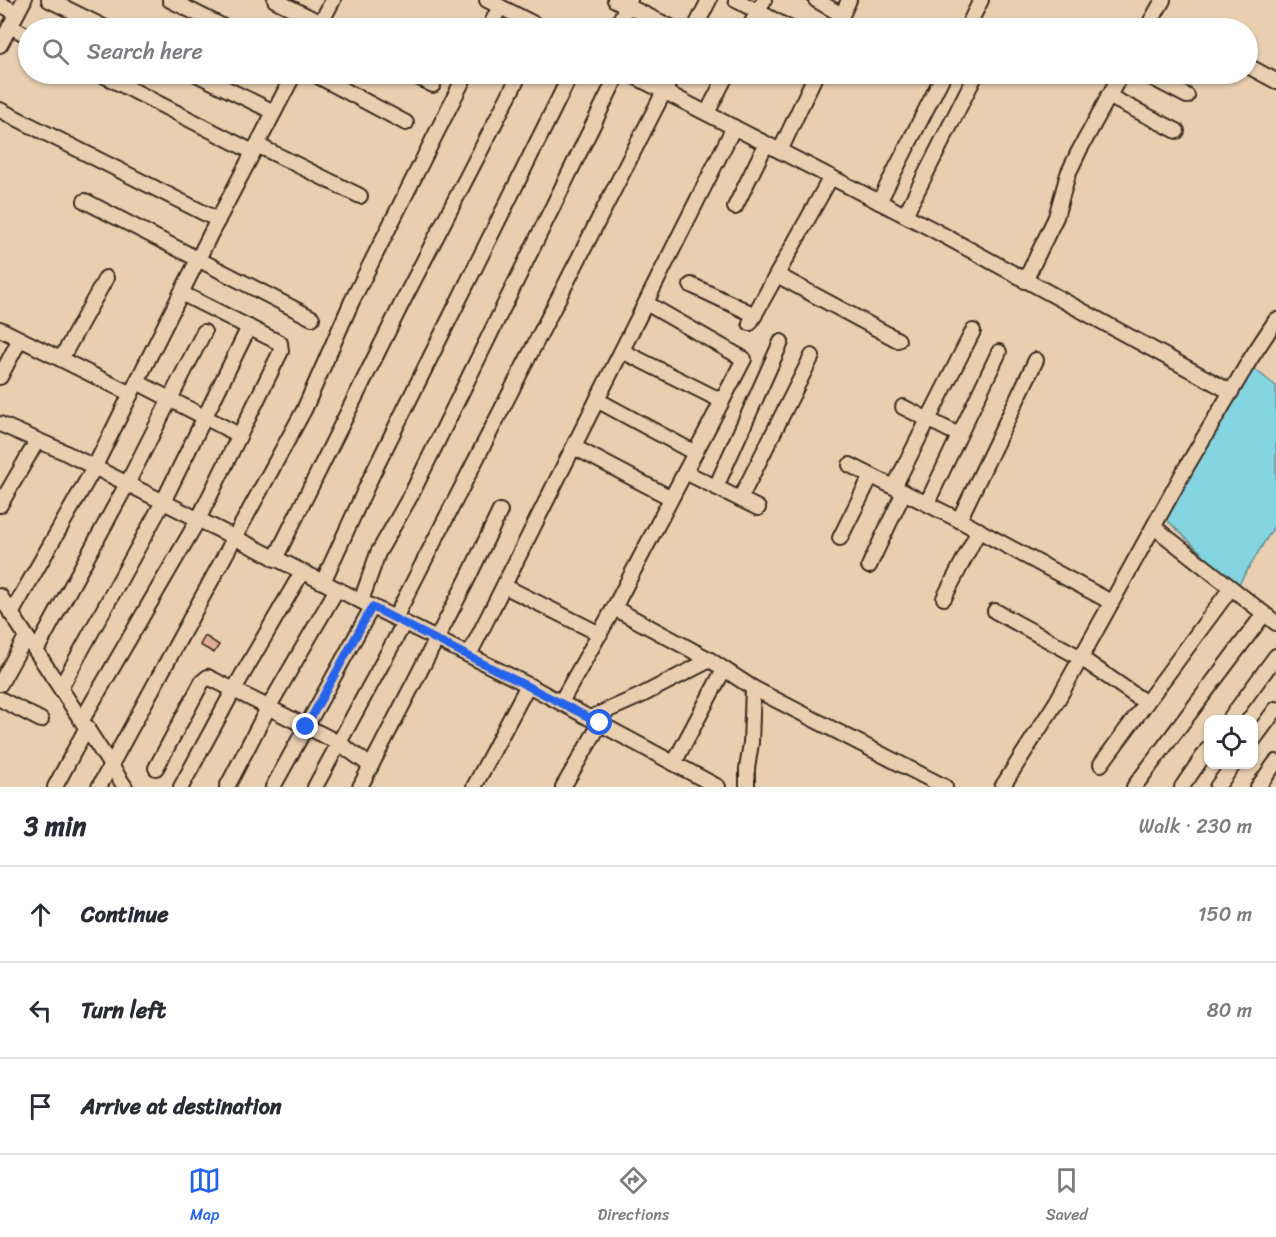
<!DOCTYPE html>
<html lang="en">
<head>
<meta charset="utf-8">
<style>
  :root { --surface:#fff; --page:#f2f2f3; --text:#2b2b33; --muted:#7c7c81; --line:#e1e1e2; --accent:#2563eb }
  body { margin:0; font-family:Sriracha,sans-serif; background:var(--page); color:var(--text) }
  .controls { position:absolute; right:18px; bottom:18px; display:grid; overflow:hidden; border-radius:12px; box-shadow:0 2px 4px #0004 }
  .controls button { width:54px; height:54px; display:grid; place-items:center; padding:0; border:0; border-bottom:2px solid var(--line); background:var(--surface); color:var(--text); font:30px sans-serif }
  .stop { position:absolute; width:18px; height:18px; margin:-14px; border:4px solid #2563eb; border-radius:50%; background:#fff }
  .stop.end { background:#2563eb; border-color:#fff; box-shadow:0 2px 6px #0008 }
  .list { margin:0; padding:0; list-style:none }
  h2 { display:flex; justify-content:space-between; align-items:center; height:78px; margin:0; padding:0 24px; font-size:26px }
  h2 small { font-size:20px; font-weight:400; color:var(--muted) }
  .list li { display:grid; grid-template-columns:39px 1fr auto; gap:18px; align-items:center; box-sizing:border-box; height:96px; padding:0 24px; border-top:2px solid var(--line) }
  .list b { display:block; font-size:22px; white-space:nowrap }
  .list em { font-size:20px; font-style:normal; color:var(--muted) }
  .icon { flex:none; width:33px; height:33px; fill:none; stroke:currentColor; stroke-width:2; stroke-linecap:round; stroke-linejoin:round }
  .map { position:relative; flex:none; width:1276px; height:787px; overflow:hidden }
  .search { position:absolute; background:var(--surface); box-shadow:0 2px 4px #0004; left:18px; right:18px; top:18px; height:66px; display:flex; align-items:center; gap:15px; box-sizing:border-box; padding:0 21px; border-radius:33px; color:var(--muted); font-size:22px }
  .sheet { height:366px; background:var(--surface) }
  nav { display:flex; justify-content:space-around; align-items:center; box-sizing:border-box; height:84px; border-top:2px solid var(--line); background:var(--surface); font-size:16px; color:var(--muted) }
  nav a { display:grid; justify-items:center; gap:3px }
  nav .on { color:var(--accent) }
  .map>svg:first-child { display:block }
  .water { fill:#85d4e1; stroke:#679093; stroke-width:1.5 }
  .building { fill:#e2ae9a; stroke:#3b2a1e; stroke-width:1.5 }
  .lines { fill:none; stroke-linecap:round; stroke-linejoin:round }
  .minor-casing { stroke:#3b2a1e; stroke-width:18 }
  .minor { stroke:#e9ceb0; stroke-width:14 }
  .route { stroke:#2563eb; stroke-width:8 }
</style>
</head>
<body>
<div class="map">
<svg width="1276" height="787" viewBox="0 0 1276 787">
  <rect width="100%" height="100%" fill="#e9ceb0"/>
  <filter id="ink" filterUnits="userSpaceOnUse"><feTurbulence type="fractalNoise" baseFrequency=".0167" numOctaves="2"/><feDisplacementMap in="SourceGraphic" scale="12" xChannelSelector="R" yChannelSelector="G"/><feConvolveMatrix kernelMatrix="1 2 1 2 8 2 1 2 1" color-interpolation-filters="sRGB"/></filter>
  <g filter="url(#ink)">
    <polygon class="water" points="1253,368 1276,386 1276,523 1237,587 1164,517"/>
    <polygon class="building" points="205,636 219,645 214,653 200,645"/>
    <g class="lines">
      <g class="minor-casing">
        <g id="minor">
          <polyline points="49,0 106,28"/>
          <polyline points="170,0 226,28"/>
          <polyline points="275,0 331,28"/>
          <polyline points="487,0 542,28"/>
          <polyline points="615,0 673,28"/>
          <polyline points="736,0 789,28"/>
          <polyline points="816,0 842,15"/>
          <polyline points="0,4 17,13"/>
          <polyline points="10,26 28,36"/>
          <polyline points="318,28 333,0"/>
          <polyline points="489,28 500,7"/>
          <polyline points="616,28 630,0"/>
          <polyline points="695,28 709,0"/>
          <polyline points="749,28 764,0"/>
          <polyline points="836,28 849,0"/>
          <polyline points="967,28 981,0"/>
          <polyline points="1147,28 1163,0"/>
          <polyline points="0,45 24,0"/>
          <polyline points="1248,66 1276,81"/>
          <polyline points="101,74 253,152"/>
          <polyline points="196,74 274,112"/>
          <polyline points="314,74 406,123"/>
          <polyline points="412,74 433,85"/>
          <polyline points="630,74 930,228 1231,392"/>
          <polyline points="1145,74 1187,96"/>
          <polyline points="1108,96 1177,131"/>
          <polyline points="0,110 218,220"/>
          <polyline points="707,113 727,74"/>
          <polyline points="257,145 360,196"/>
          <polyline points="780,151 816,74"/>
          <polyline points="85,201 312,318"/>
          <polyline points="879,202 944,74"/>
          <polyline points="735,207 766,144"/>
          <polyline points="905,215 976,74"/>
          <polyline points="777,275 898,340"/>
          <polyline points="1025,281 1056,217 1068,174 1079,151 1121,74"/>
          <polyline points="691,285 755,315"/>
          <polyline points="750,323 831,177"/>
          <polyline points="0,329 131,394"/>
          <polyline points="622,351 722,401"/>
          <polyline points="61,359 106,278"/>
          <polyline points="0,377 20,339"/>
          <polyline points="137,382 239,435"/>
          <polyline points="597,400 695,453"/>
          <polyline points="903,407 959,435"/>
          <polyline points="0,424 62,451 528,685 718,787"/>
          <polyline points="574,447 671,498"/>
          <polyline points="850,465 959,520 1111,602"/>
          <polyline points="685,472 758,508"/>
          <polyline points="716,487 781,342"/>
          <polyline points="894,487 973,331"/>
          <polyline points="740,499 812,356"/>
          <polyline points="927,503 999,352"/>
          <polyline points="0,505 37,441"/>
          <polyline points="959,520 1036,360"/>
          <polyline points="1154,527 1276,623"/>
          <polyline points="840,538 871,476"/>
          <polyline points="275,559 401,305 520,74"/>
          <polyline points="869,566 904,492"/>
          <polyline points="323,582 372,475 571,74"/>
          <polyline points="504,586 600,634"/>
          <polyline points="0,596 125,787"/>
          <polyline points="944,598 979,530"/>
          <polyline points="361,601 378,553 411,495 618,74"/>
          <polyline points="614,608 710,660 753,688 945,787"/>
          <polyline points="995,611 1081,658 1146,703"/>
          <polyline points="11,614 94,468 210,235 294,74"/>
          <polyline points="395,618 673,74"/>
          <polyline points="36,651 127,484 204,332"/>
          <polyline points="469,655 734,127"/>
          <polyline points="0,684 26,637"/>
          <polyline points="61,687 163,502 249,327"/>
          <polyline points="0,699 41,720"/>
          <polyline points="561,702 614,608 744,359 646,303"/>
          <polyline points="590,718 640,696 710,660"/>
          <polyline points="82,720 198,520 281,351 280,343 181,293"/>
          <polyline points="1229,720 1276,656"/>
          <polyline points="1254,739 1276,709"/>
          <polyline points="674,763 724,669"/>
          <polyline points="1101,764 1231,588"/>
          <polyline points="156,768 202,682 208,677 339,743 371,766"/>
          <polyline points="55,787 87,727"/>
          <polyline points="99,787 304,410 352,301 466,74"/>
          <polyline points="181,787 233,691 302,572"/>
          <polyline points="227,787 268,708 337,589"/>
          <polyline points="273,787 372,607"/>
          <polyline points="315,787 404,623"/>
          <polyline points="360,787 467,580 500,511"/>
          <polyline points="474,787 528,685"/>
          <polyline points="563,787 600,724"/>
          <polyline points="747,787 747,769 751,743 753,688"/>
          <polyline points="1002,787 1057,701 1187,466 1251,358 1276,320"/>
          <polyline points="1134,787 1264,614"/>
          <polyline points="1182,787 1208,749"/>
          <polyline points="1217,787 1234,764"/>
          <polyline points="1258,787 1276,762"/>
        </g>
      </g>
      <use href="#minor" class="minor"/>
    </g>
  </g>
  <g class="lines" filter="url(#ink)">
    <polyline class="route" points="306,727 372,607 600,723"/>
  </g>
</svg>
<div class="controls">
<button><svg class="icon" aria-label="locate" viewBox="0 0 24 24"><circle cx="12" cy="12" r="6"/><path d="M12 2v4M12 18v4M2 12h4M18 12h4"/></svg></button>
</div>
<div class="stop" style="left:600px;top:723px"></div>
<div class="stop end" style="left:306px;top:727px"></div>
<div class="search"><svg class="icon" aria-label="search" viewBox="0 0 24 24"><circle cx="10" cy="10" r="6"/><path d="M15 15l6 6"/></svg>Search here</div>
</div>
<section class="sheet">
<h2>3 min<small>Walk · 230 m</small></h2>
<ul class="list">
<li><svg class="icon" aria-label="ahead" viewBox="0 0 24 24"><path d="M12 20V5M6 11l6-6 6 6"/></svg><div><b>Continue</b></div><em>150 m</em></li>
<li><svg class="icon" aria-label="left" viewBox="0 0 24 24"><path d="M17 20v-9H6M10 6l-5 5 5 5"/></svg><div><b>Turn left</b></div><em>80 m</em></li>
<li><svg class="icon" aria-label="arrive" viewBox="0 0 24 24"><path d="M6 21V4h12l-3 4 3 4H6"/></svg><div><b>Arrive at destination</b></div></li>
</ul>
</section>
<nav>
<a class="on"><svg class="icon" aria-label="map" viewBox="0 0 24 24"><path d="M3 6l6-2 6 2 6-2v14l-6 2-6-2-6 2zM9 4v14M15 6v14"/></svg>Map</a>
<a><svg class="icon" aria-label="directions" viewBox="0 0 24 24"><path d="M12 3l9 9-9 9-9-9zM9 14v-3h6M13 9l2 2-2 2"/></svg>Directions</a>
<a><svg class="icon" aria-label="saved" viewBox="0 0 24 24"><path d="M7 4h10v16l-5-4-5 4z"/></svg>Saved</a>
</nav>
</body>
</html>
